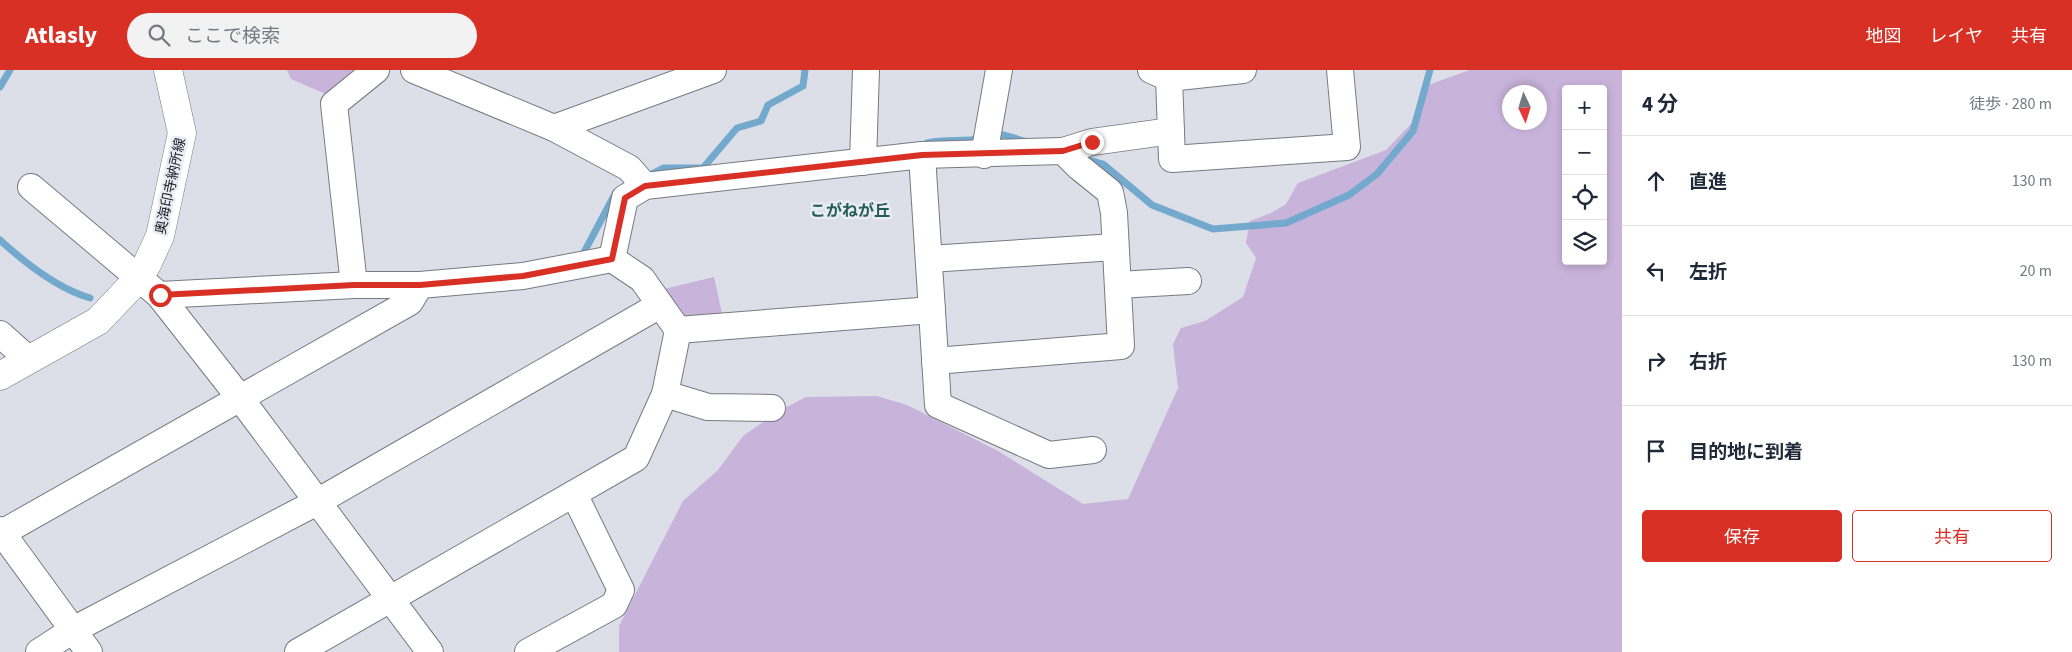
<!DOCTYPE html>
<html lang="ja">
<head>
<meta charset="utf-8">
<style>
  :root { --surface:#fff; --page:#f2f2f3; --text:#1f2937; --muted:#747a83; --line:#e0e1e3; --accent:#d93025 }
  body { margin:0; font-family:"Source Sans 3","Noto Sans JP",sans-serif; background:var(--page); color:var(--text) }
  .controls { position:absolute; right:15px; top:15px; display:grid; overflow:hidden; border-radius:5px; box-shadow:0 2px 8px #0003 }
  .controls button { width:45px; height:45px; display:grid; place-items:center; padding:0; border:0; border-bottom:1px solid var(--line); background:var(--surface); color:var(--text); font:25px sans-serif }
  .compass { position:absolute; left:1502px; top:15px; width:45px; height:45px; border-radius:50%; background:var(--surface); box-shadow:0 2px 8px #0003; rotate:176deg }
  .stop { position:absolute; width:15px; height:15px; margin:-11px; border:4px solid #d93025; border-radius:50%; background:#fff }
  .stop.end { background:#d93025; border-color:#fff; box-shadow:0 1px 5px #0008 }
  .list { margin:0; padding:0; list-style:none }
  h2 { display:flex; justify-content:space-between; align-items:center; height:65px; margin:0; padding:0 20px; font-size:21px }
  h2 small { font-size:16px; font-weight:400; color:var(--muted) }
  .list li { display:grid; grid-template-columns:32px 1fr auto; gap:15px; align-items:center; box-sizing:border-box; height:90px; padding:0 20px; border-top:1px solid var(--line) }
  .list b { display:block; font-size:19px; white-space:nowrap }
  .list em { font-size:16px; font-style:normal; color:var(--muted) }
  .actions { display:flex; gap:10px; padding:15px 20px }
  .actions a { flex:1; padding:11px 0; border:1px solid var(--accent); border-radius:5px; text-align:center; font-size:18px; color:var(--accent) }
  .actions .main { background:var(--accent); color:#fff }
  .icon { flex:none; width:28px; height:28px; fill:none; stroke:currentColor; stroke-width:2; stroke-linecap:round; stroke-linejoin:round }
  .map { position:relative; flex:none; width:1622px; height:582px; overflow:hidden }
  header { display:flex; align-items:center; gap:30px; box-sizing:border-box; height:70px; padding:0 25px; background:var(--accent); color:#fff }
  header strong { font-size:24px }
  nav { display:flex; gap:28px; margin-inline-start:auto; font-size:18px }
  .search { width:350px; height:45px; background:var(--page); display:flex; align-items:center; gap:12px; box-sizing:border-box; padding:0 18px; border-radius:28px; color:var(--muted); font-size:19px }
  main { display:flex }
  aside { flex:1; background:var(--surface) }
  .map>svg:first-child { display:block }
  .green { fill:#c8b3da; fill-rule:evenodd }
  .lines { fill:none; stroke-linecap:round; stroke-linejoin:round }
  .stream { stroke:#72a9cc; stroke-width:7 }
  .street-casing { stroke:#777a82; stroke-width:28 }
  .secondary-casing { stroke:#777a82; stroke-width:29 }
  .street { stroke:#fff; stroke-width:26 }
  .secondary { stroke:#fff; stroke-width:28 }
  .route { stroke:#d93025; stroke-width:6 }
  .labels { text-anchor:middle; stroke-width:5; stroke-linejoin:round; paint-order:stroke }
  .street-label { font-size:14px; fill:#222326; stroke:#e9ecf5 }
  .quarter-label { font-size:16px; font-weight:bold; fill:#255d55; stroke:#e9ecf5 }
</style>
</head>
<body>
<header>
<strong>Atlasly</strong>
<div class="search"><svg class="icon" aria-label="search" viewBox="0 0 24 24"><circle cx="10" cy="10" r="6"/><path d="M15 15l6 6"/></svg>ここで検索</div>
<nav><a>地図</a><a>レイヤ</a><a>共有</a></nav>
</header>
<main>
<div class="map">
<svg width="1622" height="582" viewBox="0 0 1622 582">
  <rect width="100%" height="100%" fill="#dcdfe8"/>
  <g class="green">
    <polygon points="287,0 360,0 330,26 291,9"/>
    <path d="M1470,0H1622V582H619V556L683,431L718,400L743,366L779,341L806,327L877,326L907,335L998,381L1083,434L1128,429L1178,318L1173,274L1181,258L1205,251L1243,227L1256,188L1246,173L1250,151L1271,143L1286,134L1298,113L1386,80L1414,51L1428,15ZM1566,19H1603V191H1566ZM1510,22H1540V52H1510Z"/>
    <polygon points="714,207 723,248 683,249 660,220"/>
  </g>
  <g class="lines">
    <g class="stream">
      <polyline points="0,17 10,0"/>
      <polyline points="991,67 1004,65 1027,72"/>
      <path d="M927,73C945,69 963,72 981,69"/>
      <polyline points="1085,89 1103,94 1152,135 1213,159 1286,153 1349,125 1377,104 1413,61 1430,0"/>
      <polyline points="650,105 664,98 703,98 737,58 761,51 768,35 803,16 805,0"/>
      <path d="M0,170C24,192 59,219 90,228"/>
      <polyline points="581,188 616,122"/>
    </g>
    <g class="street-casing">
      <g id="street">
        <polyline points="414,0 554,58 629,98 645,116"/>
        <polyline points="1151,0 1169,8 1243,0"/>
        <polyline points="1169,8 1172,89 1347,77 1340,0"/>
        <polyline points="554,58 713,0"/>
        <polyline points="1063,81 1092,72 1171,61"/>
        <polyline points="922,85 938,335 1049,385 1093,380"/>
        <polyline points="984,85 999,0"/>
        <polyline points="863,92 866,0"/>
        <polyline points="31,117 159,225 240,328 430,582"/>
        <polyline points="612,189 625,128 645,116 922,85 1063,81 1079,97 1110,122 1114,143 1121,276 935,291"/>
        <polyline points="929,189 1115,177"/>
        <polyline points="354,215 334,34 376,0"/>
        <polyline points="1118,215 1188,211"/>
        <polyline points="159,225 354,215 420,215 523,206 612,189 642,209 678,260 665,324 636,388 298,582"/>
        <polyline points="678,260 932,240"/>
        <polyline points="0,264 29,290"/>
        <polyline points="665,324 708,337 772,338"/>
        <polyline points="0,460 89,582"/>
        <polyline points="0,464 410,232 420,215"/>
        <polyline points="39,582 73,560 317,432 660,235"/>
        <polyline points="528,582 614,535 621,520 574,424"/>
      </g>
    </g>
    <g class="secondary-casing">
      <polyline id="secondary" points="0,306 98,251 138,209 147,194 160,166 182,63 168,0"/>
    </g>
    <use href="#street" class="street"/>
    <use href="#secondary" class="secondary"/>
  </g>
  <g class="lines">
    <polyline class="route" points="160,225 354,215 420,215 523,206 612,189 625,128 645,116 922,85 1063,81 1092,72"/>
  </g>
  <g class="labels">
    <g class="street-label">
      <text transform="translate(170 116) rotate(-78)" y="5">奥海印寺納所線</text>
    </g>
    <g class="quarter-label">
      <text x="850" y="146">こがねが丘</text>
    </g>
  </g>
</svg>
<div class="controls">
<button>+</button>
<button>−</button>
<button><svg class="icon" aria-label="locate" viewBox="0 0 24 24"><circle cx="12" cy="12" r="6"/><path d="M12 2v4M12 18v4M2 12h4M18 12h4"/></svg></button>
<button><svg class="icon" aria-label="layers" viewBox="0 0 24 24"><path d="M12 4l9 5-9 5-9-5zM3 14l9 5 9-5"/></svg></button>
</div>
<svg class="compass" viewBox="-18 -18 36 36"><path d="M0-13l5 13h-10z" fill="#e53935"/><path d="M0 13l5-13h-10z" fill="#747a83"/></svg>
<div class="stop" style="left:160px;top:225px"></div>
<div class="stop end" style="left:1092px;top:72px"></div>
</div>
<aside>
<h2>4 分<small>徒歩 · 280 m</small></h2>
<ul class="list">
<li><svg class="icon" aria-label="ahead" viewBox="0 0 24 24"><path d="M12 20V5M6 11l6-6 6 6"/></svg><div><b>直進</b></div><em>130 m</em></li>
<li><svg class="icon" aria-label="left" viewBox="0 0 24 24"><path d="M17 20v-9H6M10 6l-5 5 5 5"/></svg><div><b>左折</b></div><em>20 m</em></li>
<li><svg class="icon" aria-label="right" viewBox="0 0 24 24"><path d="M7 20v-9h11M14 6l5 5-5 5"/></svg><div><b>右折</b></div><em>130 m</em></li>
<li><svg class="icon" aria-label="arrive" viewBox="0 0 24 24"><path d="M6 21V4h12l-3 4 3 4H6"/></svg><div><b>目的地に到着</b></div></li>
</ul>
<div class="actions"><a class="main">保存</a><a>共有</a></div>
</aside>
</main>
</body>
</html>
